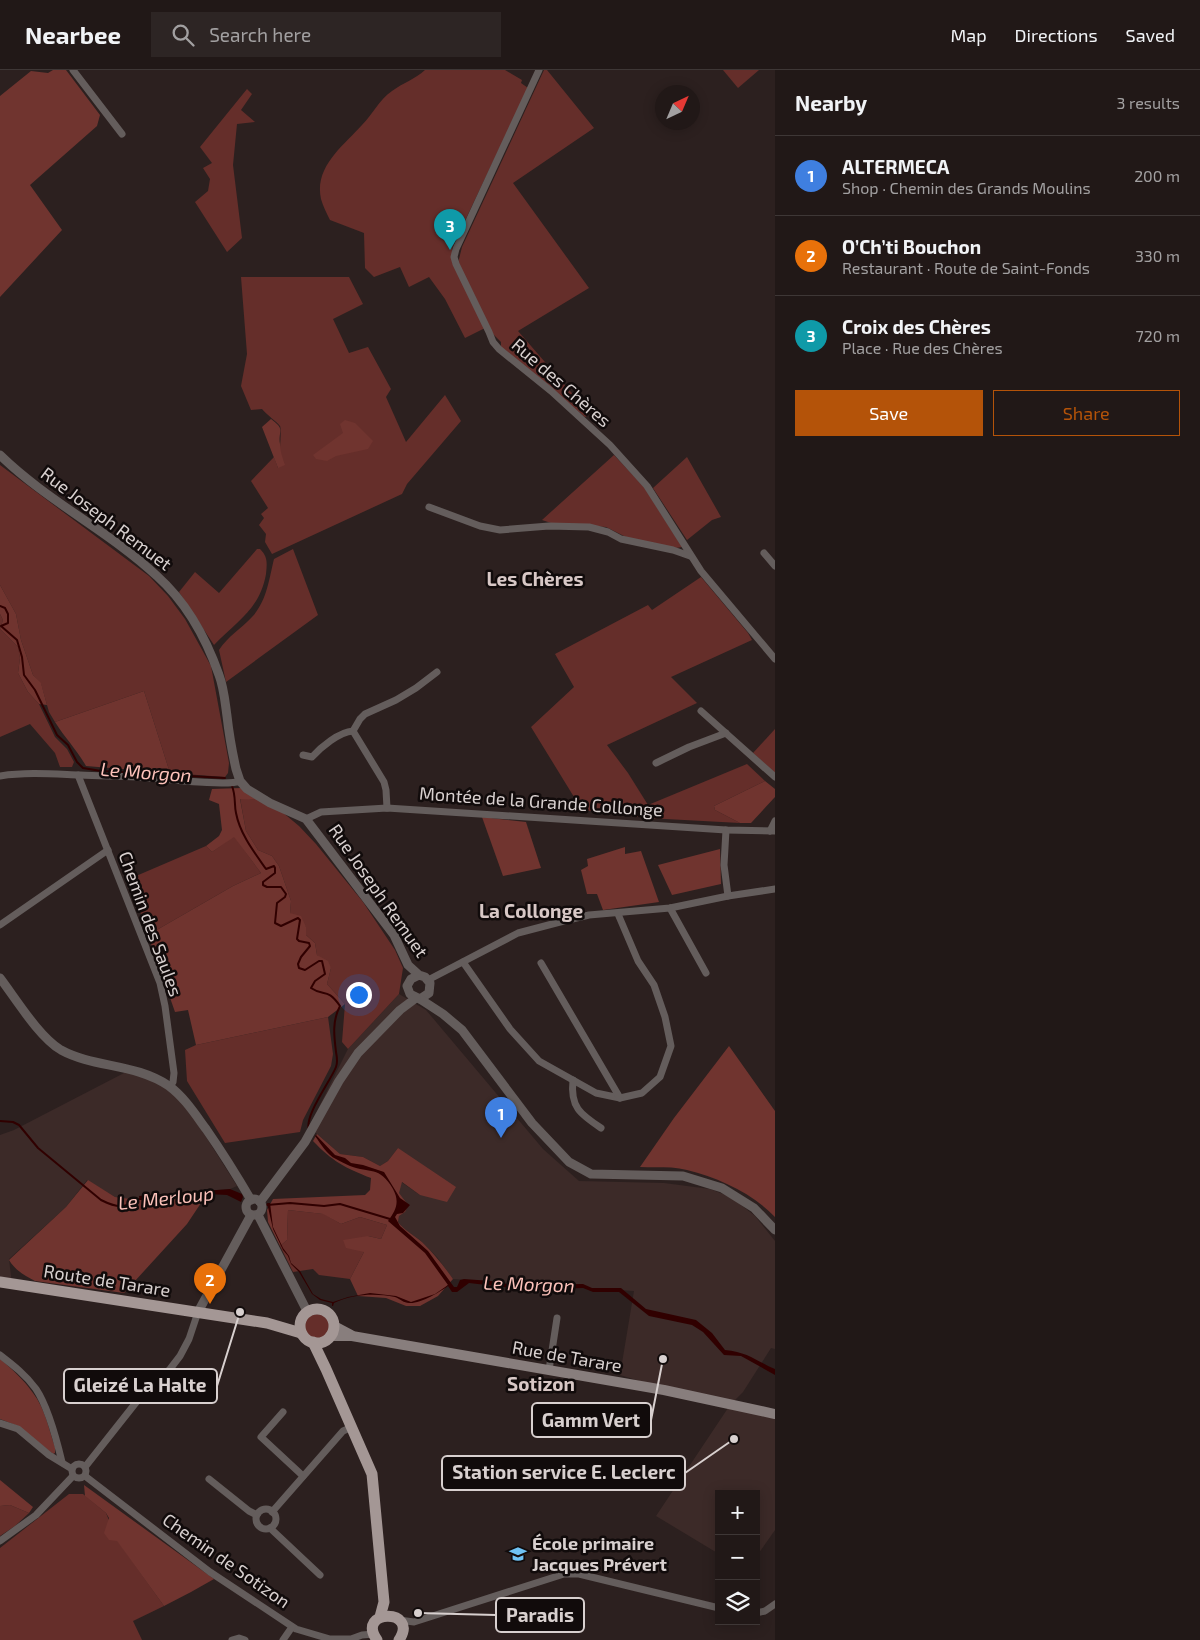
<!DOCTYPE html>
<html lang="en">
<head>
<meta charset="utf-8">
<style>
  :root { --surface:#211817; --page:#2d2524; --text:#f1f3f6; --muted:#a2a0a1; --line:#3e3736; --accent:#b45309 }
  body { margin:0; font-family:"Exo 2",sans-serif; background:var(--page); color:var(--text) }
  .controls { position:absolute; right:15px; bottom:15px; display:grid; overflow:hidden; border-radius:0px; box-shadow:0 2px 12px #0003 }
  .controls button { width:45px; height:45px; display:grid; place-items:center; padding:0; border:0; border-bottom:1px solid var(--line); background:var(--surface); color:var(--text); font:25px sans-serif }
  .compass { position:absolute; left:655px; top:15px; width:45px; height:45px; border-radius:50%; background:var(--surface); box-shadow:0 2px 12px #0003; rotate:44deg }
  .you { position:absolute; left:358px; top:924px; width:18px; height:18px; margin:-12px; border:4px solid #fff; border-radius:50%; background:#1a73e8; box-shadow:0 0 0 8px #1a73e833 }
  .badge { display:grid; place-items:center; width:32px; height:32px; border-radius:50%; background:var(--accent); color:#fff; font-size:16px; font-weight:700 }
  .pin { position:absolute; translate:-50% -41px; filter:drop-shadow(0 1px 2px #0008) }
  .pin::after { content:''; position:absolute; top:26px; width:18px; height:15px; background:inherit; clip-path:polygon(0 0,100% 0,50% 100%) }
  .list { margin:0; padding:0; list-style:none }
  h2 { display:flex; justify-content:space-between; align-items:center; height:65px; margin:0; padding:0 20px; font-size:21px }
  h2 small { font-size:16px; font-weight:400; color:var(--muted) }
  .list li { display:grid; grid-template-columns:32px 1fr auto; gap:15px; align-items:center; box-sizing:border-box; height:80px; padding:0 20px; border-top:1px solid var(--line) }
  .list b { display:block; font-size:19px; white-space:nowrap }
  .list p { margin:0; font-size:16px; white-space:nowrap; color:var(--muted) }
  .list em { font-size:16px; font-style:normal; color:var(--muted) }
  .actions { display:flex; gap:10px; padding:15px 20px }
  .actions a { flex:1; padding:11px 0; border:1px solid var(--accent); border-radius:0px; text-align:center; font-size:18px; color:var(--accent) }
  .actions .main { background:var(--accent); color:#fff }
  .icon { flex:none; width:28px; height:28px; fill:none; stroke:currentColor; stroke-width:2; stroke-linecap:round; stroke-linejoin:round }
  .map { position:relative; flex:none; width:775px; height:1570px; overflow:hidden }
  header { display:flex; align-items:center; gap:30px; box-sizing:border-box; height:70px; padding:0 25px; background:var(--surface); border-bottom:1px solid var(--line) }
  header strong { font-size:24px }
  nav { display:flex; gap:28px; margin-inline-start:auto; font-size:18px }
  .search { width:350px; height:45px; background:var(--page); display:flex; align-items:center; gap:12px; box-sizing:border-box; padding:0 18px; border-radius:0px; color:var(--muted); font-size:19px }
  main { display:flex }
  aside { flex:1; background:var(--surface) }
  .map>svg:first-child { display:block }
  .built { fill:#3c2a28 }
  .green { fill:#652e2a }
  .forest { fill:#70342f }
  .water { fill:#300000 }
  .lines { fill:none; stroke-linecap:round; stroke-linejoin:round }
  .stream { stroke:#300000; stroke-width:2 }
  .minor { stroke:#645d5c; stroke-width:7 }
  .tertiary { stroke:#645d5c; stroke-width:9 }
  .secondary { stroke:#887e7d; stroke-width:10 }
  .primary { stroke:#a49795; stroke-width:11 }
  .labels { text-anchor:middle; stroke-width:5; stroke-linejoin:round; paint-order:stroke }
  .street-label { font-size:18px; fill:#d8d0cf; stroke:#110b0b }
  .poi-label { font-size:18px; font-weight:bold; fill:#d8d0cf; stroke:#110b0b; text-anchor:start }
  .neighbourhood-label { font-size:19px; font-weight:bold; fill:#d8c8c6; stroke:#110b0b }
  .water-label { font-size:19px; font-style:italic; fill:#fdc2ba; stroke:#110b0b }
  .leader { fill:none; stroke:#d8d0cf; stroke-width:2 }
  .callout-dot { fill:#d8d0cf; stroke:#110b0b; stroke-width:2 }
  .callout { fill:#110b0b; stroke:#d8d0cf; stroke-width:2 }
  .callout-label { font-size:19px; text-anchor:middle; font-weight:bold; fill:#d8d0cf }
</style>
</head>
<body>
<header>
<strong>Nearbee</strong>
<div class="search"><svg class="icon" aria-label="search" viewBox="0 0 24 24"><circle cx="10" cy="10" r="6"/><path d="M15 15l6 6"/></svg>Search here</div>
<nav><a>Map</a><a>Directions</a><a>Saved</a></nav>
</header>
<main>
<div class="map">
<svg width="775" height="1570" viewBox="0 0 775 1570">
  <rect width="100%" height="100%" fill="#2c201f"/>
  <g class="built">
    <polygon points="399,924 426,940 543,1079 579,1111 664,1113 710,1119 731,1127 755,1146 775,1171 775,1279 771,1278 743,1322 728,1337 775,1349 775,1460 756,1487 756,1424 719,1424 719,1484 656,1446 728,1338 620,1305 634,1221 453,1209 437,1187 420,1170 404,1159 398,1152 399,1146 405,1142 398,1123 401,1112 420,1125 398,1078 388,1091 380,1096 363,1087 340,1084 309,1057 348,979"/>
    <polygon points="126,1002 147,1008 169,1019 189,1040 237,1116 230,1119 139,1126 140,1130 115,1127 87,1110 66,1137 9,1189 12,1214 0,1212 0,1065 14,1060"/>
  </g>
  <g class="green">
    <path d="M425,0H505L522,10L521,13L528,18L452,178V192L485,258L465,268L445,229L429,207L409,217L400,197L374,207L365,198L364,163L330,150C327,144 323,136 321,129C314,97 343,76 362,55C373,44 379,30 392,21C403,13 415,9 425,0Z"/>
    <polygon points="544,0 547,0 594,58 513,113 589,218 518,261 590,344 585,347 501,278 501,272 493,264 458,193 462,177"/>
    <polygon points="723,0 759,0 738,18"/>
    <polygon points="247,19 252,24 241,40 255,52 237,54 233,95 242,168 227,182 195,132 208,121 210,109 203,98 212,93 200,77"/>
    <path d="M241,207H349L363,234L333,249L349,283L368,277L391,319L386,327L406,372L445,325L461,351L407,414L402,424L272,484L265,472L266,464L259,455L264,448L261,444L268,438L251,411L274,387L278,398C279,391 282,359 280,356C277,352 266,344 262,339L251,340L241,316L247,284Z"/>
    <polygon points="614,385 644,417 682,477 676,478 628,468 606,457 551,453 542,450"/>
    <polygon points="687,387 721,447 712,450 687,470 653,418"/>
    <polygon points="0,395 149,506 168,526 185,549 211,596 229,693 228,703 225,707 170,703 144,621 55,652 49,642 41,614 33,605 21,570 16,544 0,515"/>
    <path d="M257,479H260C268,487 267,493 266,504C260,539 237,551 214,575L179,522L195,502L219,523Z"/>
    <path d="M293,479L318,545L226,612L219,580C228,566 241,559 252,547C267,531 269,509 274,489Z"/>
    <polygon points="701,507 748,563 752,570 671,607 697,633 607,675 628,703 648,735 747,694 765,711 714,736 715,740 740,753 647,748 582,740 531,657 574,617 555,584 648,535 652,540"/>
    <polygon points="0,544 3,550 0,559 18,577 20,588 18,603 28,622 39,634 55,667 67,679 74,692 72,697 60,697 55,683 30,654 0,667"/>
    <polygon points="775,659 775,703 753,683"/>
    <polygon points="240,728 259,730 281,741 299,756 316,774 363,832 395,880 403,898 399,924 348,979 342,972 345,934 327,914 331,898 317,885 315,873 306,865 306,857 290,843 291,831 279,796 272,786 258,780 246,761"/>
    <polygon points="234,766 261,803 233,816 148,865 129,809 206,776 212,782"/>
    <polygon points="328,947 333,984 331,996 303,1050 300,1062 225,1073 187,1011 185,980 196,975"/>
    <polygon points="288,1140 324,1144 341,1154 360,1147 387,1155 381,1169 368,1166 364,1182 350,1209 319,1205 313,1199 293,1202 280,1176 287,1170"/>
    <circle cx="317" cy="1256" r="12"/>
    <polygon points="69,1424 83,1424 106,1443 117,1470 164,1536 133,1551 142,1570 0,1570 0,1478"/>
    <polygon points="10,1435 29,1443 15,1456 0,1466 0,1436"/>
  </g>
  <g class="forest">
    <polygon points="53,0 66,0 100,45 97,56 30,115 62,160 0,227 0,26 31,1 48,3"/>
    <path d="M271,349C286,360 278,360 280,374C280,381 283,389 285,395L278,398L262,357Z"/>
    <polygon points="345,350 355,353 373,371 368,379 336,386 327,391 316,389 313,385 343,363 340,354"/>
    <polygon points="0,515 16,544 21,570 33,605 41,613 47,635 39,634 28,622 18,603 20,588 18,577 0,559 3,550 0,544"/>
    <path d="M144,621L170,703L86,696C77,680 65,668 55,652Z"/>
    <polygon points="765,711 775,719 775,727 751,753 740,753 715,740 714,736"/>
    <polygon points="241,718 259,730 240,729 246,761 258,780 272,786 279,796 291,831 290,843 301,846 306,857 306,865 315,873 317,885 328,891 331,898 327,914 345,934 328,947 196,975 188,940 175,942 148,865 233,816 261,803 234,767 212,782 206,776 219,766 222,760 219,734 209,730 212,719"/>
    <polygon points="482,747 526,752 541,798 503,806"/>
    <polygon points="625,777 625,784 641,781 659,832 603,840 597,824 587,824 581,800 588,796 587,789"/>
    <polygon points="720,779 721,814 672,825 658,795"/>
    <path d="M729,976L775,1041V1147C752,1123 719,1108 687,1100C672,1096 655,1098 640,1097L674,1048Z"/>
    <path d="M317,1064L340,1084L363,1087L380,1096L388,1091L398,1078L456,1117L447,1132L420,1125L402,1112L399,1123L408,1135L405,1142L399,1146L398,1152C405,1161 414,1165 422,1172C434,1184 444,1196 453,1209L438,1226L420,1236H406L386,1228L358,1226L350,1209L364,1182L346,1178L343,1170L368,1166L381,1169L387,1155L360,1147L341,1154L323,1144L288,1140L287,1170L280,1176L268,1152L267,1140L273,1129L365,1125L370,1120L371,1108C345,1098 332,1091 313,1071Z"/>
    <path d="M88,1110L115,1127L140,1130L207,1124L187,1154L124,1223L35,1211C25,1206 15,1200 9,1190L66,1137Z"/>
    <path d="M0,1289C12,1299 24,1310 33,1323C45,1338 49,1360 55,1377V1383L53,1384L18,1356L0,1349Z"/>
    <polygon points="0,1410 33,1437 29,1443 10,1435 0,1436"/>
    <polygon points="84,1415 214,1509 191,1522 164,1536 117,1471 109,1470 104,1463 109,1448 106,1443 85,1426"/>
  </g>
  <g class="water">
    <path d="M316,1065L335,1085L345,1088L351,1093L363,1095L384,1102L400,1128L410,1135L403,1143L397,1144L395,1147L400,1156L428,1181L454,1217H457L460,1210L464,1209L491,1211L512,1215L583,1214L592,1218H621L646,1239L696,1250L712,1263L725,1280C748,1282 756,1291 775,1299V1305L741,1286L724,1285L703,1262L692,1255L649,1246L619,1222H593L583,1218L530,1220L469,1213L457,1222H452L448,1216C440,1222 420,1234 409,1233C404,1233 400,1229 395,1227C375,1223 353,1224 334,1233L333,1236H332V1233L320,1230L312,1224L299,1202L291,1194L288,1186L283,1180L273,1159L267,1133H270L273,1157L283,1178L289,1186L291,1193L300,1201L313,1224L321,1229L333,1232L348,1227L370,1223L396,1226L411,1232L435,1224L448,1215L425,1183L388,1151C396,1140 400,1132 393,1119C379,1095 370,1104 350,1096C345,1094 340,1091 336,1089C327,1085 321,1074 315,1066Z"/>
    <polygon points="230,1119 242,1124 243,1127 241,1132 227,1125 207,1124 140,1130 139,1126"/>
  </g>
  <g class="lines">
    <g class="stream">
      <polyline points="0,536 5,538 8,544 8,553 1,556 17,570 22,587 24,605 35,620 57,665 68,675 77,692 83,698 101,701 225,708"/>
      <path d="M232,716C236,726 234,734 236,743C240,764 254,782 266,799L274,796L275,798V803L263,812V815L267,817H281L286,824L285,827L277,833L275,853L281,856L298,848L300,850L297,869L299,871L309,873L310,876L301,887L298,894L299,898L305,900L319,891H322L325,904L315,911L311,918C324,927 327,917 340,936C332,951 334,966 336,982C337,987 338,992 336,997C330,1012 304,1046 309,1060"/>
      <path d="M0,1051L13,1052L19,1055L38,1078L101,1130C119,1139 124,1138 141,1128"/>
      <polyline points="267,1135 290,1133 324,1136 340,1134 390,1149"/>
    </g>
    <g class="minor">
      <polyline points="73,0 122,64"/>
      <polyline points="539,0 456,179 454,187 456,194 489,262 493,272 499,279 551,321 610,375 647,416 701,501 775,589"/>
      <polyline points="429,437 480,456 500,460 549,456 589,457 608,462 621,469 673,480 690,486"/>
      <polyline points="764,483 775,496"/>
      <polyline points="701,641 775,707"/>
      <path d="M303,685L312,687C321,677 339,662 353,661"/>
      <polyline points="656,693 689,677 726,663"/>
      <polyline points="78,705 160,913 165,936 174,1003 173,1012 170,1017"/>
      <path d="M0,706C27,702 52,704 80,705C99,706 118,706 137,707C156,708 228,717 240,711"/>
      <polyline points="387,738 386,720 384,712 353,661 360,649 365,644 396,630 416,618 437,602"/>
      <polyline points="306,749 321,742 387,738 726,760 775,761"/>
      <polyline points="726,760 724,795 728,826"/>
      <polyline points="770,761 775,751"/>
      <polyline points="670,838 706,903"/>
      <polyline points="0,855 108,780"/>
      <polyline points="463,892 510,959 539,991 596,1023 620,1028 642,1023 660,1007 671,976 665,947 654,915 638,891 618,844"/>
      <polyline points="541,893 620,1028"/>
      <polyline points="428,910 518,863 560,852 589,845 670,838 728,826 775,819"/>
      <path d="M573,1010C570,1037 580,1044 601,1058"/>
      <path d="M0,1285C13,1295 26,1305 36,1319C48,1337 57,1371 62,1392"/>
      <polyline points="549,1300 557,1248"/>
      <polyline points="283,1342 261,1367 303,1406"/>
      <polyline points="0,1353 18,1359 49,1385 72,1399"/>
      <circle cx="79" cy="1401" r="7"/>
      <polyline points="85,1397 138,1330 170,1299 180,1286 189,1269 198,1242"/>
      <polyline points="85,1406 210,1502 296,1559 330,1569 351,1569 362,1565 374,1564"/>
      <polyline points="209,1409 249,1441 257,1445"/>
      <circle cx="266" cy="1449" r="10"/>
      <polyline points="272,1442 343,1361 352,1357"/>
      <polyline points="270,1458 320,1505"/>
      <polyline points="0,1471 36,1445 73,1406"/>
      <polyline points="756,1543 765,1541 775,1534"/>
      <polyline points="399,1550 414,1552 564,1504 579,1504 719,1538"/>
      <polyline points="232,1570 239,1568 245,1570"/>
      <polyline points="283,1570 292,1557"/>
    </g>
    <g class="tertiary">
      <path d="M0,385C47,431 109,461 157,506C186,532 206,568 219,605C224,618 225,632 227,646C229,664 232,681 236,699L240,711L247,719L270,733L306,749L394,865L408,895L419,905L425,907L430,913L429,923L420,929L410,924L407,916L411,909L419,905"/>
      <path d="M0,908C16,929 39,967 61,980C94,998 135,993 169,1016C184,1027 195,1044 206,1059C222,1082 237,1106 251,1130"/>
      <polyline points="420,929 443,944 462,960 532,1053 569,1092 591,1104 683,1106 722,1118 754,1138 775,1160"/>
      <circle cx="254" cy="1137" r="8"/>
      <polyline points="260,1132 305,1072 339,1011 358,983 400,940 416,928"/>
      <polyline points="258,1145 307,1241"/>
      <polyline points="198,1242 251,1145"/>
    </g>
    <g class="secondary">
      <polyline points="334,1256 351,1265"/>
      <polyline points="330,1266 352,1266 664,1320 775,1344"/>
    </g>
    <g class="primary">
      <polyline points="0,1212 267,1253 301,1263"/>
      <circle cx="317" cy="1256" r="17"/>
      <polyline points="313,1272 326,1299 372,1404 384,1532 380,1547"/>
      <path d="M377,1570C355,1539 420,1538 399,1570"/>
    </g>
  </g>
  <defs>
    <g id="school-bare" transform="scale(1.35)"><path d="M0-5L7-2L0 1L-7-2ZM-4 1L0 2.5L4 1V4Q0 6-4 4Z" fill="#6fc2f4" stroke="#110b0b" stroke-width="2.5" paint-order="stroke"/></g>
  </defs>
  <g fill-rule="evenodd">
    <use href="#school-bare" x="518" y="1484"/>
  </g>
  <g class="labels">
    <g class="street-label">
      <text transform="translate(561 313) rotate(41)" y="6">Rue des Chères</text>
      <text transform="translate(106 449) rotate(37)" y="6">Rue Joseph Remuet</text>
      <text transform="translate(541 732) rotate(4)" y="6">Montée de la Grande Collonge</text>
      <text transform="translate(378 821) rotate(55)" y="6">Rue Joseph Remuet</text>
      <text transform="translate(150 854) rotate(70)" y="6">Chemin des Saules</text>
      <text transform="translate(107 1211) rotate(9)" y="6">Route de Tarare</text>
      <text transform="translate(567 1287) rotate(10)" y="6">Rue de Tarare</text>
      <text transform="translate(226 1491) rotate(35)" y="6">Chemin de Sotizon</text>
    </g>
    <g class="poi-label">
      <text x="532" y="1480">École primaire<tspan x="532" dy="21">Jacques Prévert</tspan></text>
    </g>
    <g class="neighbourhood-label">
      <text x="535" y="516">Les Chères</text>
      <text x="531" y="848">La Collonge</text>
      <text x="541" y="1321">Sotizon</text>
    </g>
    <g class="water-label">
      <text transform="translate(146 702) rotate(4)" y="7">Le Morgon</text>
      <text transform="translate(166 1128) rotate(-6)" y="7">Le Merloup</text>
      <text transform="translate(529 1214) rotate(2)" y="7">Le Morgon</text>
    </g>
  </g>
  <path class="leader" d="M240 1242L217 1316M663 1289L651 1350M734 1369L685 1403M418 1543L496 1545"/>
  <g class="callout-dot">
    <circle cx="240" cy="1242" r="5"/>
    <circle cx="663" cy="1289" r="5"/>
    <circle cx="734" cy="1369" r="5"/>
    <circle cx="418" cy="1543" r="5"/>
  </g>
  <g class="callout">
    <rect x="64" y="1299" width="153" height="34" rx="5"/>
    <rect x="532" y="1333" width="119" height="34" rx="5"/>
    <rect x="442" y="1386" width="243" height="34" rx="5"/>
    <rect x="496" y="1528" width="88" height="34" rx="5"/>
  </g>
  <g class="callout-label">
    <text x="140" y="1322">Gleizé La Halte</text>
    <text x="591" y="1357">Gamm Vert</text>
    <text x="564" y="1409">Station service E. Leclerc</text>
    <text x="540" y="1552">Paradis</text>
  </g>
</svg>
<div class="controls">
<button>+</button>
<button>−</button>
<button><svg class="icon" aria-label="layers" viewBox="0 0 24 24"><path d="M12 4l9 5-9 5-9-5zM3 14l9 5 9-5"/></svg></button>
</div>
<svg class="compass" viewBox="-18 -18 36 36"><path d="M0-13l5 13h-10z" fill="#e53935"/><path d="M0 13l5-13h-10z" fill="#a2a0a1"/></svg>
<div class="you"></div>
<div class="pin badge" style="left:501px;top:1068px;background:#3f7fe0">1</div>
<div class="pin badge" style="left:210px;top:1234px;background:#e8710a">2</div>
<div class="pin badge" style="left:450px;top:180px;background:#0f9aa8">3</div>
</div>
<aside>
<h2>Nearby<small>3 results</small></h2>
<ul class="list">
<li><span class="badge" style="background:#3f7fe0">1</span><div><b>ALTERMECA</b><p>Shop · Chemin des Grands Moulins</p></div><em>200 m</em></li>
<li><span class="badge" style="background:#e8710a">2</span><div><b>O’Ch’ti Bouchon</b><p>Restaurant · Route de Saint-Fonds</p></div><em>330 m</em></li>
<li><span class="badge" style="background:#0f9aa8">3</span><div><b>Croix des Chères</b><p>Place · Rue des Chères</p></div><em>720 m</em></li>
</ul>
<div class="actions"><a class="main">Save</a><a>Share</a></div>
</aside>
</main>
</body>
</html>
